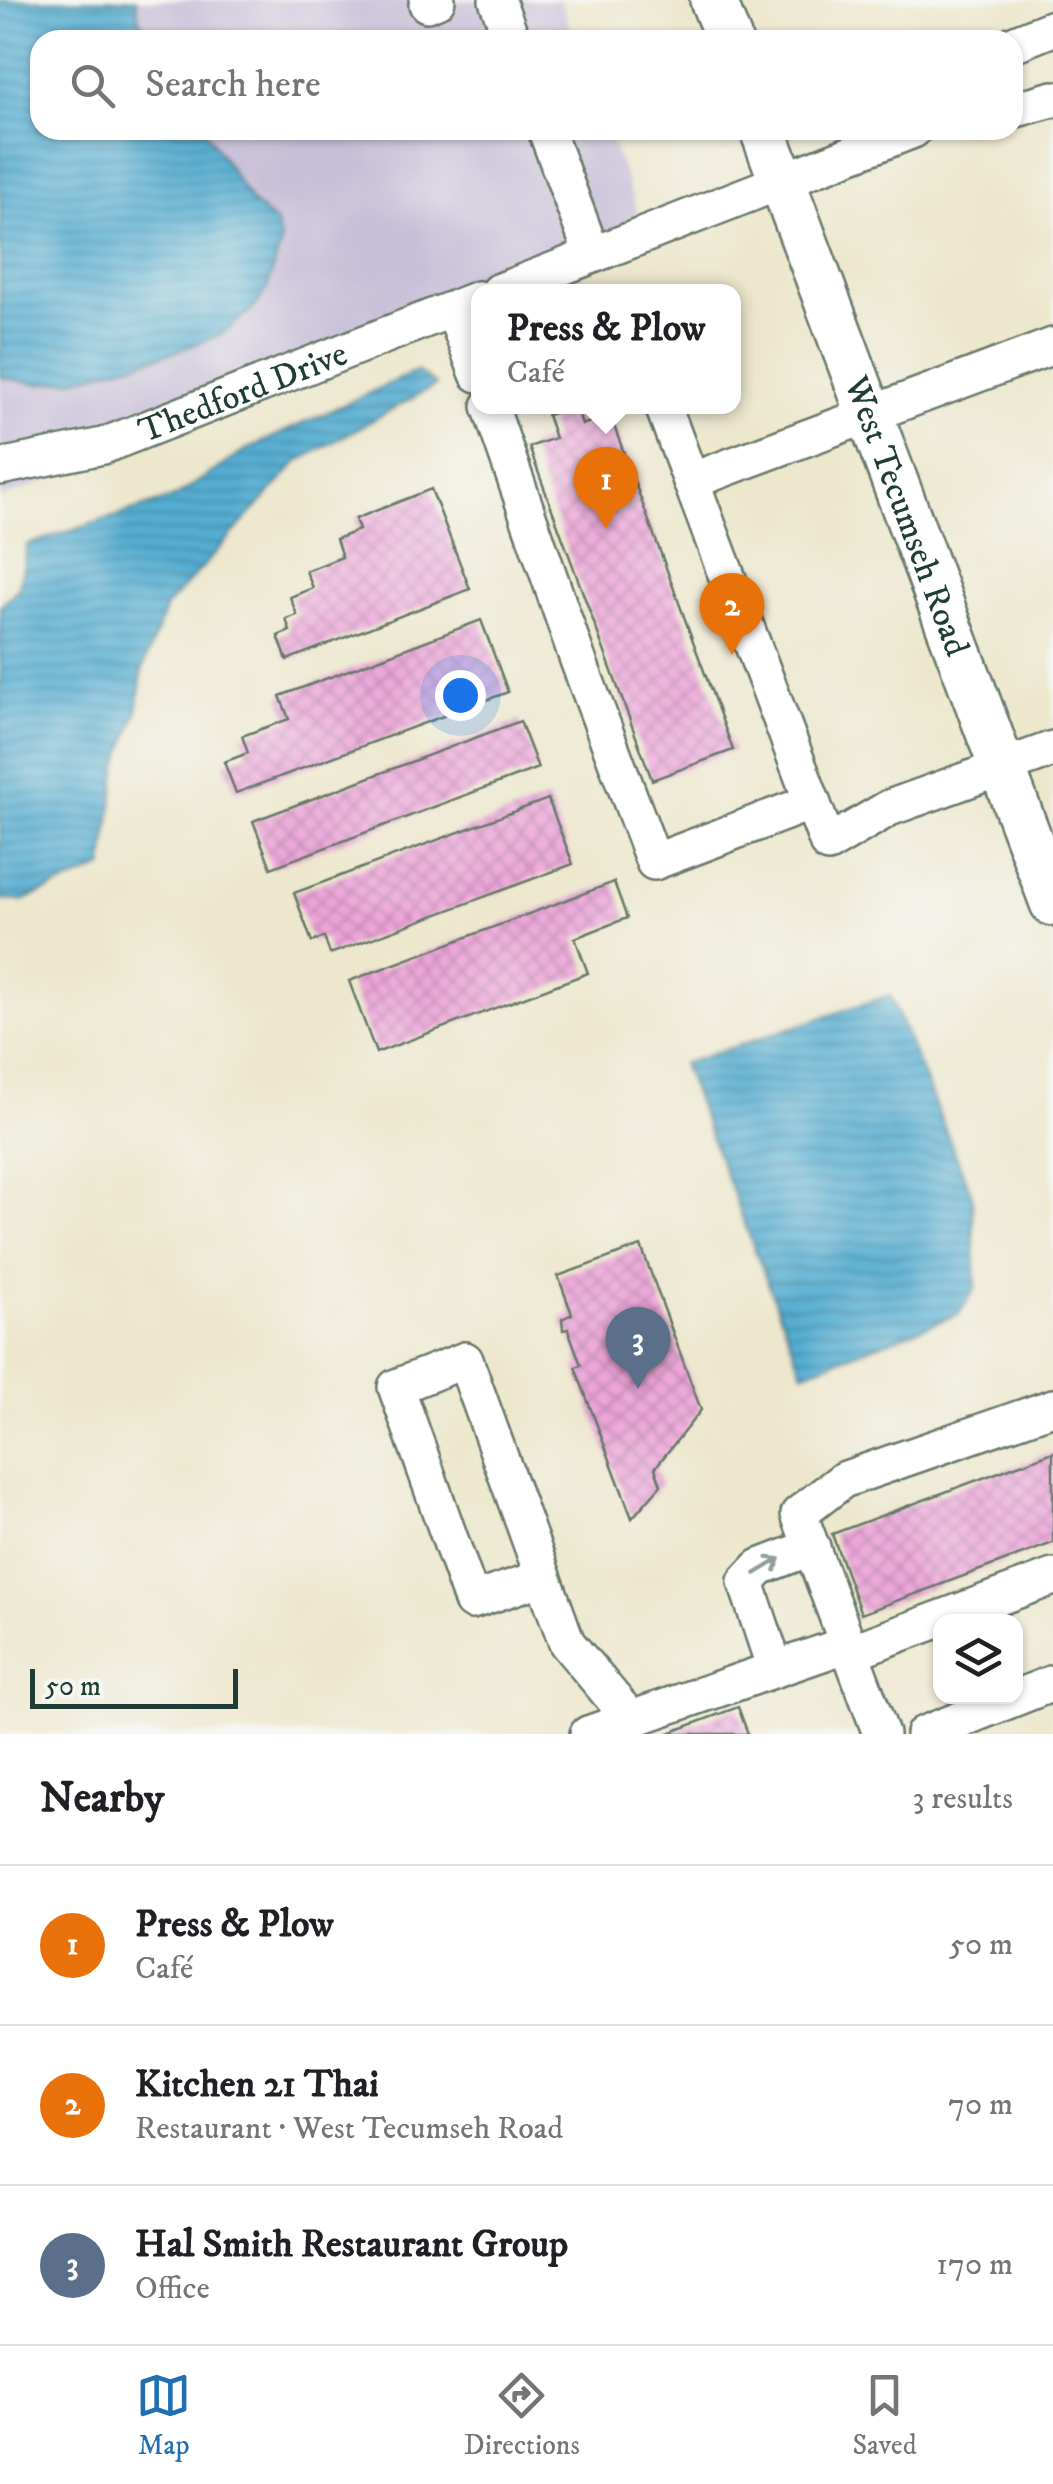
<!DOCTYPE html>
<html lang="en">
<head>
<meta charset="utf-8">
<style>
  :root { --surface:#fff; --page:#f6f6f6; --text:#202124; --muted:#757577; --line:#e0e0e0; --accent:#1f6fb2 }
  body { margin:0; font-family:"IM FELL DW Pica",serif; background:var(--page); color:var(--text) }
  .controls { position:absolute; right:30px; bottom:30px; display:grid; overflow:hidden; border-radius:20px; box-shadow:0 2px 8px #0004 }
  .controls button { width:90px; height:90px; display:grid; place-items:center; padding:0; border:0; border-bottom:2px solid var(--line); background:var(--surface); color:var(--text); font:50px sans-serif }
  .scale { position:absolute; left:30px; bottom:25px; width:208px; box-sizing:border-box; padding-left:10px; border:5px solid #1f3d34; border-top:0; font-size:28px; line-height:35px; white-space:nowrap; color:#1f3d34; -webkit-text-stroke:8px #f6f6f2; paint-order:stroke }
  .you { position:absolute; left:460px; top:695px; width:35px; height:35px; margin:-25px; border:8px solid #fff; border-radius:50%; background:#1a73e8; box-shadow:0 0 0 15px #1a73e833 }
  .badge { display:grid; place-items:center; width:65px; height:65px; border-radius:50%; background:var(--accent); color:#fff; font-size:32px; font-weight:700 }
  .pin { position:absolute; translate:-50% -82px; filter:drop-shadow(0 2px 5px #0008) }
  .pin::after { content:''; position:absolute; top:52px; width:35px; height:30px; background:inherit; clip-path:polygon(0 0,100% 0,50% 100%) }
  .popup { position:absolute; left:471px; top:284px; width:270px; height:130px; box-sizing:border-box; display:grid; place-content:center; border-radius:20px; background:var(--surface); filter:drop-shadow(0 2px 8px #0005); font-size:32px; white-space:nowrap; color:var(--muted) }
  .popup b { font-size:38px; color:var(--text) }
  .popup::after { content:''; position:absolute; left:50%; top:100%; margin-left:-20px; border:20px solid transparent; border-top-color:var(--surface) }
  .list { margin:0; padding:0; list-style:none }
  h2 { display:flex; justify-content:space-between; align-items:center; height:130px; margin:0; padding:0 40px; font-size:42px }
  h2 small { font-size:32px; font-weight:400; color:var(--muted) }
  .list li { display:grid; grid-template-columns:65px 1fr auto; gap:30px; align-items:center; box-sizing:border-box; height:160px; padding:0 40px; border-top:2px solid var(--line) }
  .list b { display:block; font-size:38px; white-space:nowrap }
  .list p { margin:0; font-size:32px; white-space:nowrap; color:var(--muted) }
  .list em { font-size:32px; font-style:normal; color:var(--muted) }
  .icon { flex:none; width:55px; height:55px; fill:none; stroke:currentColor; stroke-width:2; stroke-linecap:round; stroke-linejoin:round }
  .map { position:relative; flex:none; width:1053px; height:1734px; overflow:hidden }
  .search { position:absolute; background:var(--surface); box-shadow:0 2px 8px #0004; left:30px; right:30px; top:30px; height:110px; display:flex; align-items:center; gap:25px; box-sizing:border-box; padding:0 35px; border-radius:30px; color:var(--muted); font-size:38px }
  .sheet { height:610px; background:var(--surface) }
  nav { display:flex; justify-content:space-around; align-items:center; box-sizing:border-box; height:140px; border-top:2px solid var(--line); background:var(--surface); font-size:28px; color:var(--muted) }
  nav a { display:grid; justify-items:center; gap:5px }
  nav .on { color:var(--accent) }
  .map>svg:first-child { display:block }
  .industrial { fill:#c8bfd8 }
  .water { fill:url(#water-rules); stroke:#3a7583; stroke-width:2.5 }
  .building { fill:url(#building-cross-hatch) }
  .lines { fill:none; stroke-linecap:round; stroke-linejoin:round }
  .minor-casing { stroke:#67786a; stroke-width:40 }
  .major-casing { stroke:#67786a; stroke-width:50 }
  .minor { stroke:#fff; stroke-width:35 }
  .major { stroke:#fff; stroke-width:45 }
  .oneway { stroke:#8f9e9a }
  .labels { text-anchor:middle; stroke-width:8; stroke-linejoin:round; paint-order:stroke }
  .street-label { font-size:35px; fill:#1f3d34; stroke:#f6f6f2 }
</style>
</head>
<body>
<div class="map">
<svg width="1053" height="1734" viewBox="0 0 1053 1734">
  <defs>
    <pattern id="water-rules" width="6" height="5" patternUnits="userSpaceOnUse" patternTransform="scale(2.5)"><rect width="6" height="5" fill="#55add2"/><path d="M0 2.5h6" fill="none" stroke="#468eab"/></pattern>
    <pattern id="building-cross-hatch" width="8" height="8" patternUnits="userSpaceOnUse" patternTransform="scale(2.5)"><rect width="8" height="8" fill="#eea5da"/><path d="M0 0l8 8M0 8l8-8" fill="none" stroke="#c088b2"/></pattern>
  </defs>
  <rect width="100%" height="100%" fill="#f6f6f2"/>
  <filter id="ink" filterUnits="userSpaceOnUse"><feTurbulence type="fractalNoise" baseFrequency=".01" numOctaves="2"/><feDisplacementMap in="SourceGraphic" scale="20" xChannelSelector="R" yChannelSelector="G"/><feConvolveMatrix kernelMatrix="1 2 1 2 8 2 1 2 1" color-interpolation-filters="sRGB"/></filter>
  <filter id="wash" filterUnits="userSpaceOnUse"><feTurbulence type="fractalNoise" baseFrequency=".0048" numOctaves="4" result="noise"/><feDisplacementMap in="SourceGraphic" scale="40" xChannelSelector="R" yChannelSelector="G"/><feGaussianBlur stdDeviation="2.25" result="paint"/><feColorMatrix in="noise" values="0 0 0 0 0 0 0 0 0 0 0 0 0 0 0 0 0 1.4 0 .05"/><feComposite in="paint" operator="in"/></filter>
  <g filter="url(#wash)">
    <rect width="100%" height="100%" fill="#ede7cd"/>
    <polygon class="industrial" points="0,0 560,0 575,40 40,40 40,130 608,130 649,244 0,499"/>
    <g class="water">
      <polygon points="0,0 136,0 139,20 154,40 40,40 40,130 205,130 251,202 276,223 281,243 267,289 255,307 222,334 175,352 76,379 38,384 0,377"/>
      <polygon points="417,371 436,385 299,461 166,607 142,670 137,713 118,766 103,868 22,901 0,899 0,606 19,588 27,545 175,497 249,448"/>
      <polygon points="890,995 972,1195 976,1287 959,1314 803,1373 682,1064"/>
    </g>
    <g id="blocks">
      <g class="building">
        <polygon points="576,406 582,425 610,415 733,750 652,780 529,447 555,438 547,415"/>
        <polygon points="431,489 470,589 287,660 278,636 290,631 286,619 297,615 290,597 313,588 306,571 342,557 336,539 359,530 355,519"/>
        <polygon points="481,620 508,692 236,793 224,762 248,753 242,736 289,719 280,696"/>
        <polygon points="520,721 538,768 271,868 253,821"/>
        <polygon points="548,799 573,864 330,954 324,937 312,942 294,893"/>
        <polygon points="614,882 627,918 575,938 588,973 376,1053 349,981"/>
        <polygon points="641,1246 701,1410 655,1468 661,1485 632,1518 575,1367 581,1365 568,1329 563,1330 562,1319 572,1314 558,1276"/>
        <polygon points="1053,1452 1053,1543 861,1614 832,1534"/>
        <polygon points="738,1707 748,1734 666,1734"/>
      </g>
    </g>
  </g>
  <g filter="url(#ink)">
    <use href="#blocks" fill-opacity="0" stroke="#67786a" stroke-width="2.5"/>
    <g class="lines">
      <g class="minor-casing">
        <g id="minor">
          <polyline points="497,0 512,40"/>
          <polyline points="427,4 437,0"/>
          <polyline points="1013,44 1053,28"/>
          <polyline points="1013,110 1053,99"/>
          <polyline points="546,130 592,254"/>
          <polyline points="498,292 913,130"/>
          <polyline points="453,309 478,374"/>
          <polyline points="1053,346 691,481 828,844 889,808 1053,749"/>
          <polyline points="490,406 578,660 654,862 812,802"/>
          <polyline points="663,406 691,481"/>
          <path id="s1" d="M0,467L103,446L478,299"/>
          <polyline points="541,1578 472,1601 396,1387 465,1360 567,1643 629,1717 628,1734"/>
          <polyline points="851,1652 1053,1577"/>
          <polyline points="775,1669 746,1582 760,1567 812,1547"/>
          <polyline points="588,1734 848,1644"/>
          <polyline points="881,1734 799,1514 843,1480 1053,1407"/>
          <polyline points="924,1734 1053,1683"/>
        </g>
      </g>
      <g class="major-casing">
        <g id="major">
          <polyline points="713,0 729,40"/>
          <path id="s2" d="M763,130L1053,903"/>
        </g>
      </g>
      <use href="#minor" class="minor"/>
      <use href="#major" class="major"/>
    </g>
    <defs><path id="oneway-shaft" d="M-6 0H5M1.5-3L5.5 0L1.5 3" fill="none" stroke-width="1.6" stroke-linecap="round" stroke-linejoin="round" transform="scale(2.5)"/></defs>
    <use class="oneway" href="#oneway-shaft" transform="translate(768 1566) rotate(-31)"/>
  </g>
  <g class="labels">
    <g class="street-label">
      <text dy="12" stroke="none"><textPath href="#s1" startOffset="255">Thedford Drive</textPath></text>
      <text dy="12" stroke="none"><textPath href="#s2" startOffset="412">West Tecumseh Road</textPath></text>
    </g>
  </g>
</svg>
<div class="controls">
<button><svg class="icon" aria-label="layers" viewBox="0 0 24 24"><path d="M12 4l9 5-9 5-9-5zM3 14l9 5 9-5"/></svg></button>
</div>
<div class="scale">50 m</div>
<div class="you"></div>
<div class="pin badge" style="left:606px;top:529px;background:#e8710a">1</div>
<div class="popup"><b>Press &amp; Plow</b>Café</div>
<div class="pin badge" style="left:732px;top:655px;background:#e8710a">2</div>
<div class="pin badge" style="left:638px;top:1389px;background:#5c6f8a">3</div>
<div class="search"><svg class="icon" aria-label="search" viewBox="0 0 24 24"><circle cx="10" cy="10" r="6"/><path d="M15 15l6 6"/></svg>Search here</div>
</div>
<section class="sheet">
<h2>Nearby<small>3 results</small></h2>
<ul class="list">
<li><span class="badge" style="background:#e8710a">1</span><div><b>Press &amp; Plow</b><p>Café</p></div><em>50 m</em></li>
<li><span class="badge" style="background:#e8710a">2</span><div><b>Kitchen 21 Thai</b><p>Restaurant · West Tecumseh Road</p></div><em>70 m</em></li>
<li><span class="badge" style="background:#5c6f8a">3</span><div><b>Hal Smith Restaurant Group</b><p>Office</p></div><em>170 m</em></li>
</ul>
</section>
<nav>
<a class="on"><svg class="icon" aria-label="map" viewBox="0 0 24 24"><path d="M3 6l6-2 6 2 6-2v14l-6 2-6-2-6 2zM9 4v14M15 6v14"/></svg>Map</a>
<a><svg class="icon" aria-label="directions" viewBox="0 0 24 24"><path d="M12 3l9 9-9 9-9-9zM9 14v-3h6M13 9l2 2-2 2"/></svg>Directions</a>
<a><svg class="icon" aria-label="saved" viewBox="0 0 24 24"><path d="M7 4h10v16l-5-4-5 4z"/></svg>Saved</a>
</nav>
</body>
</html>
